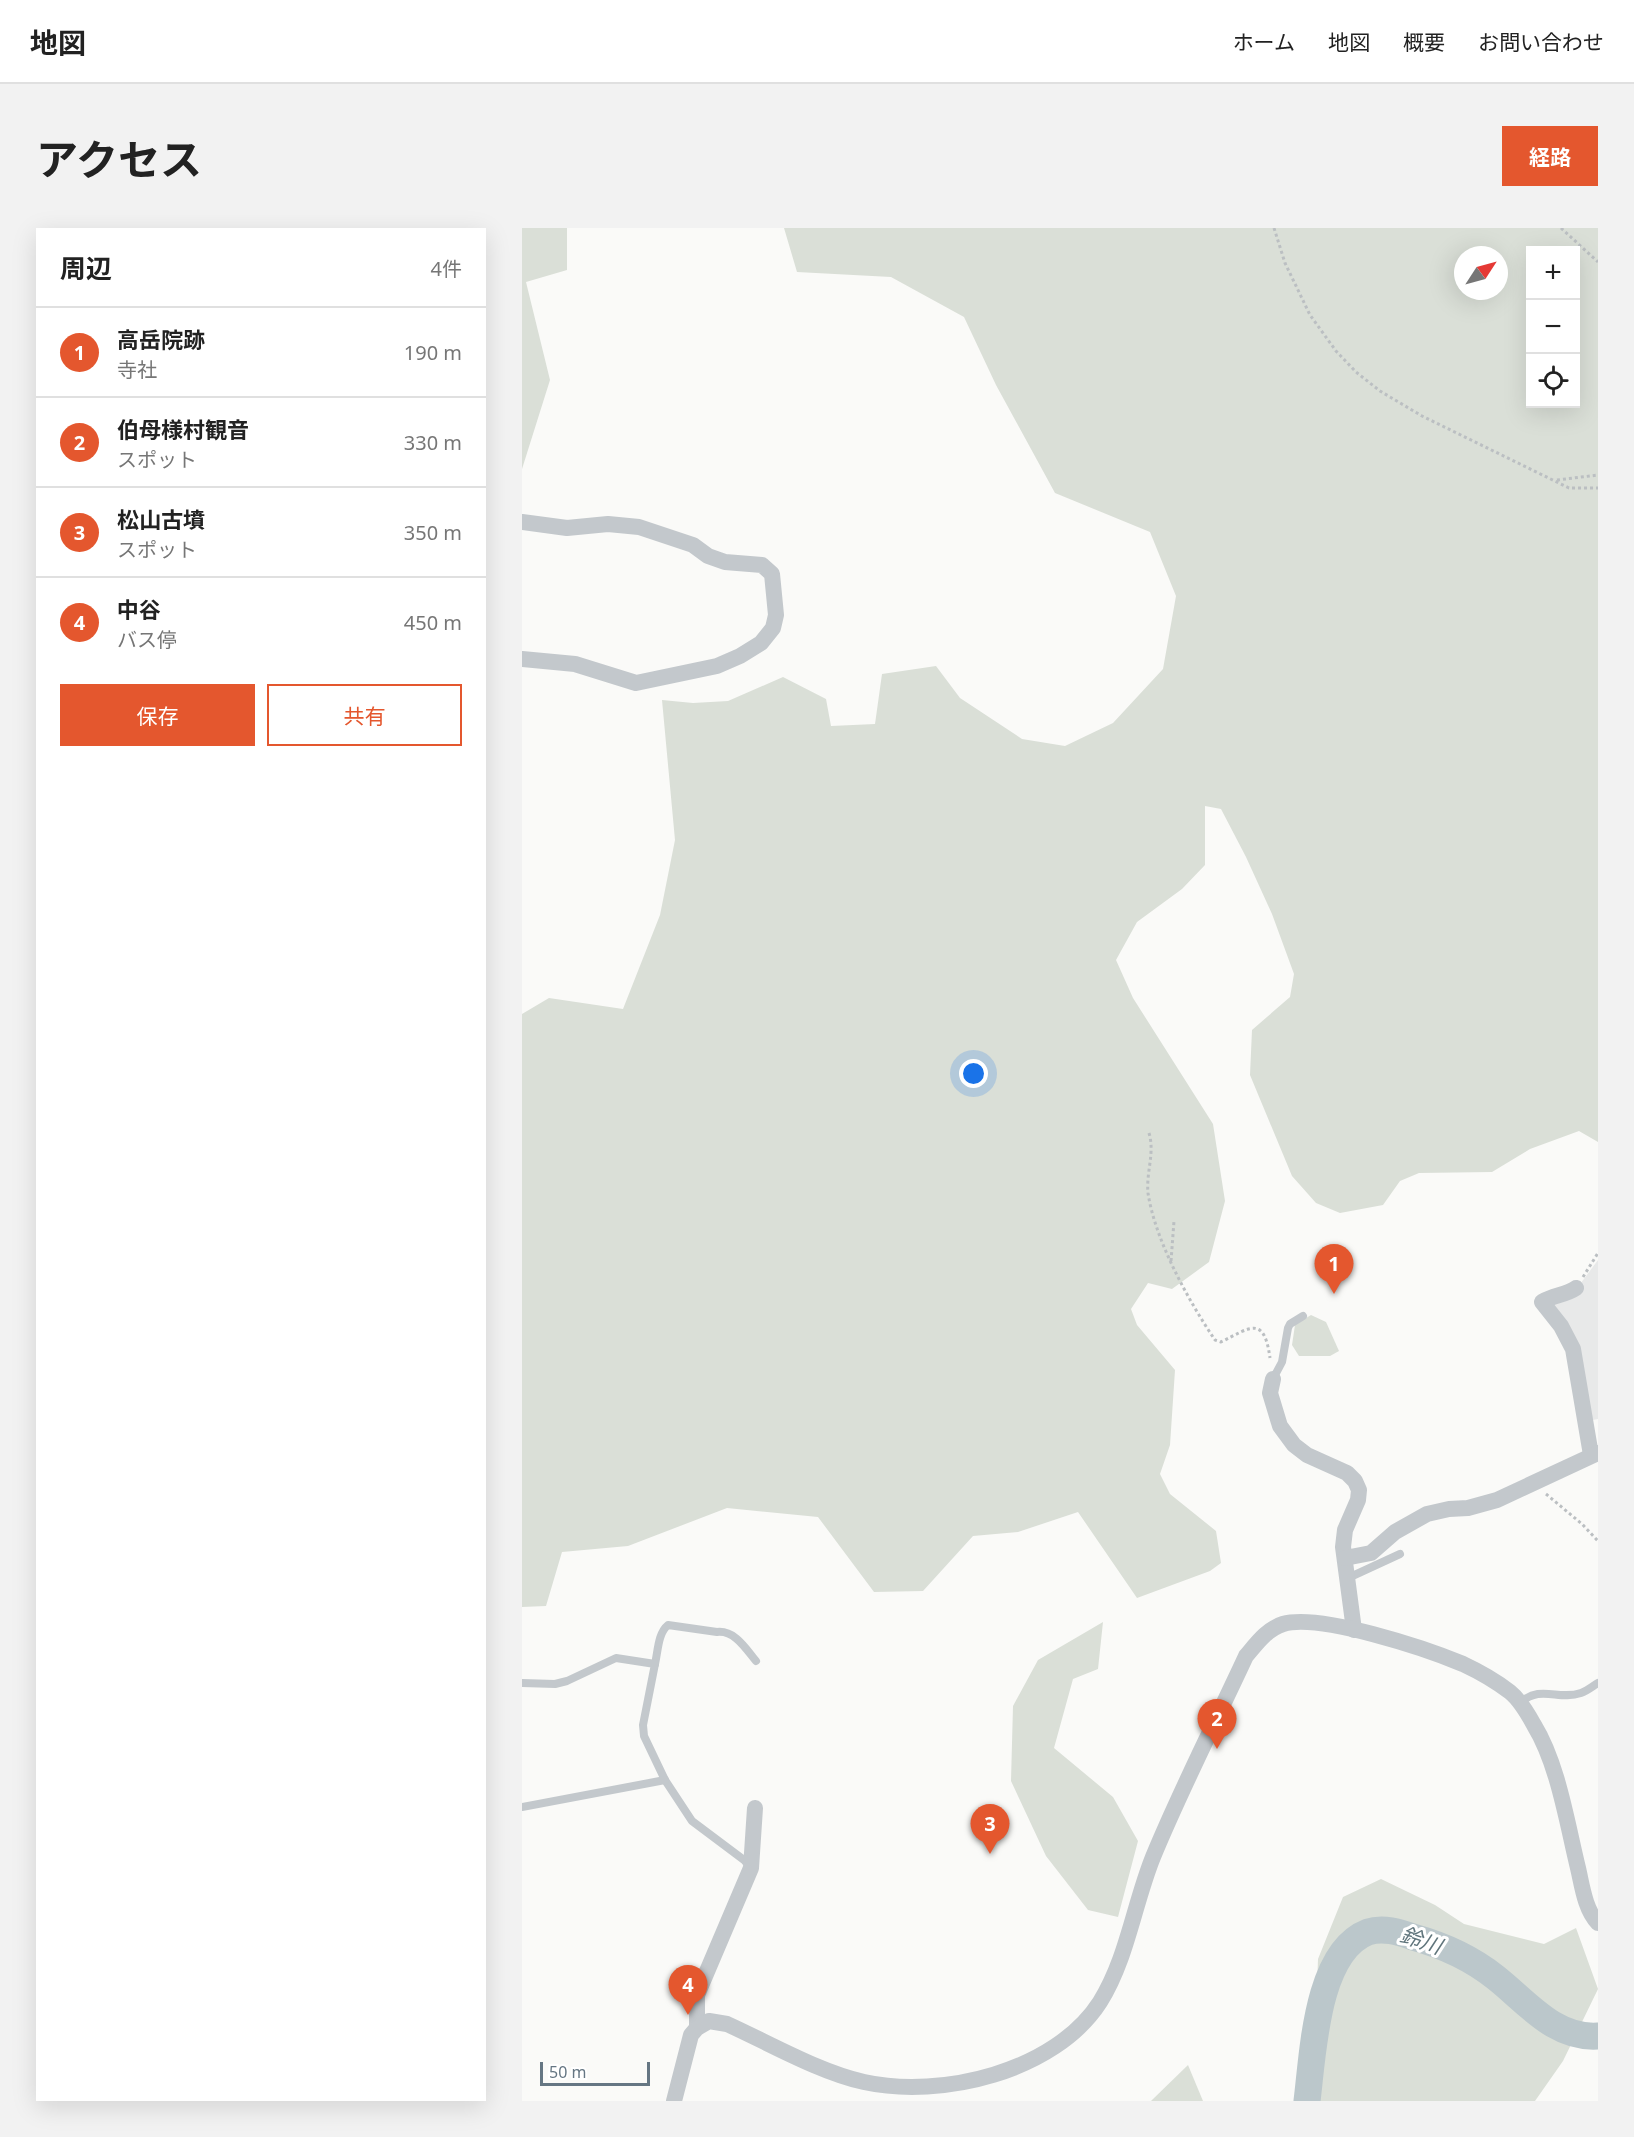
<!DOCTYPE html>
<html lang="ja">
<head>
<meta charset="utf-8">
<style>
  :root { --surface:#fff; --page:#f2f2f2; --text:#222; --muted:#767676; --line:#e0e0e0; --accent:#e4572e }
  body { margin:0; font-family:"Noto Sans","Noto Sans JP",sans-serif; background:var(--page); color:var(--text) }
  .controls { position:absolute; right:18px; top:18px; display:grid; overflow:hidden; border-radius:0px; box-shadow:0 6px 24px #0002 }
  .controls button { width:54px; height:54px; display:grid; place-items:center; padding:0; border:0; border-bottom:2px solid var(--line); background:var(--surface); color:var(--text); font:30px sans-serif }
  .compass { position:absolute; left:932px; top:18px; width:54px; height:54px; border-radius:50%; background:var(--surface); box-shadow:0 6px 24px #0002; rotate:54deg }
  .scale { position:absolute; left:18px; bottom:15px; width:110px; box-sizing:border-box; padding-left:6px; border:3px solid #657683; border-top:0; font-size:16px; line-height:21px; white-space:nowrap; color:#657683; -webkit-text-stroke:4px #fff; paint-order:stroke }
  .you { position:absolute; left:452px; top:846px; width:21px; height:21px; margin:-15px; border:4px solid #fff; border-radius:50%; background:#1a73e8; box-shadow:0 0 0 9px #1a73e833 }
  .badge { display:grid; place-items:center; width:39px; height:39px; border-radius:50%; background:var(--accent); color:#fff; font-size:20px; font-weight:700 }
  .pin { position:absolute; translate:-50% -50px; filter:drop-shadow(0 2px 3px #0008) }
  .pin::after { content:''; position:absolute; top:32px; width:21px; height:18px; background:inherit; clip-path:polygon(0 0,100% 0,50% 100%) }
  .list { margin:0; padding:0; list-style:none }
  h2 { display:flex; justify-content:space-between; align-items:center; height:78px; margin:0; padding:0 24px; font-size:26px }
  h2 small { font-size:20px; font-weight:400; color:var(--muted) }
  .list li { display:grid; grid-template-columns:39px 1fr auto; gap:18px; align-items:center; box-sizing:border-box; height:90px; padding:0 24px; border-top:2px solid var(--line) }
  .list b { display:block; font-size:22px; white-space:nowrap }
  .list p { margin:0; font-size:20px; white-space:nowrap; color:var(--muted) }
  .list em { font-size:20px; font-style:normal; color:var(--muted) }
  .actions { display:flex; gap:12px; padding:18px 24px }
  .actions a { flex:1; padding:14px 0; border:2px solid var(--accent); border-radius:0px; text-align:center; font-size:21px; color:var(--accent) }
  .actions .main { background:var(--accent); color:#fff }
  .icon { flex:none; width:33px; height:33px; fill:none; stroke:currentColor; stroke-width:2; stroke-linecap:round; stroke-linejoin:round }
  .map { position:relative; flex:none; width:1076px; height:1873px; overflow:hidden; border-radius:0px }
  header { display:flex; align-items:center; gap:36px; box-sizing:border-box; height:84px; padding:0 30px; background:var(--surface); border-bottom:2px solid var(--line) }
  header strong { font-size:28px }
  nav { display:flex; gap:33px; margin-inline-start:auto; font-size:21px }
  .intro { display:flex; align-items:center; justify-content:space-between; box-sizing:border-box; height:144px; padding:0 36px }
  h1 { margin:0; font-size:42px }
  .button { padding:15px 27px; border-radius:0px; background:var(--accent); color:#fff; font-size:21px; font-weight:700 }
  main { display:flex; gap:36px; padding:0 36px }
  aside { flex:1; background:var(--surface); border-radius:0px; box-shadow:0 6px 24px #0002 }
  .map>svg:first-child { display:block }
  .built { fill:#e8e9e9 }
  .green { fill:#dadfd7; fill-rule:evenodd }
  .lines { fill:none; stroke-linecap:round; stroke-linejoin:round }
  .river { stroke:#bbc7cb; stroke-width:27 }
  .path { stroke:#bbbfc2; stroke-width:3; stroke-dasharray:3 3; stroke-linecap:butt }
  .service { stroke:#c3c8cc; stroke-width:8 }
  .minor { stroke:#c3c8cc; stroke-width:16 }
  .labels { text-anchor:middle; stroke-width:6; stroke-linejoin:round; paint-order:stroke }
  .water-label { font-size:21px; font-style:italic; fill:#60757c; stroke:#fff }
</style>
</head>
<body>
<header>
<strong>地図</strong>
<nav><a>ホーム</a><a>地図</a><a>概要</a><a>お問い合わせ</a></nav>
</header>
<div class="intro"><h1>アクセス</h1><a class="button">経路</a></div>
<main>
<aside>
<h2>周辺<small>4件</small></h2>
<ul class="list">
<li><span class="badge">1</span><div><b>高岳院跡</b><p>寺社</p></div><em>190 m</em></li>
<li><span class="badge">2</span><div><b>伯母様村観音</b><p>スポット</p></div><em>330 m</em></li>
<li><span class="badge">3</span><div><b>松山古墳</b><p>スポット</p></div><em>350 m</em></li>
<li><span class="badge">4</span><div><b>中谷</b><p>バス停</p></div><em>450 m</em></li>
</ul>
<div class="actions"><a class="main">保存</a><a>共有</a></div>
</aside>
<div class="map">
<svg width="1076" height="1873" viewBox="0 0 1076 1873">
  <rect width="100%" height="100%" fill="#fafaf8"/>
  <polygon class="built" points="1076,1032 1076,1191 1071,1192 1030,1080 1035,1071 1050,1067"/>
  <g class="green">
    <polygon points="0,0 45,0 45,42 4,54 28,152 0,241"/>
    <path d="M262,0H1076V914L1057,903L1008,921L970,944L897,945L878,953L861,977L818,985L794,975L770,948L728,847L730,802L768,769L772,746L750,686L724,629L699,581L683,578V637L660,661L615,694L594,732L611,770L691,896L703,973L687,1034L650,1061L626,1055L609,1081L615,1097L653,1142L648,1217L638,1246L648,1266L694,1303L699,1335L688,1343L615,1370L556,1284L496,1304L451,1308L401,1363L352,1364L296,1289L205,1280L106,1318L40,1324L24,1378L0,1379V786L27,770L101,781L138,687L153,612L140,472L171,475L206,473L261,449L304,471L309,498L353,496L360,446L414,438L438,470L500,511L543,518L591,495L641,441L654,368L628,304L533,265L474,157L442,89L369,49L275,44ZM1008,22H1054V176H1008ZM941,27H977V63H941Z"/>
    <polygon points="789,1087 804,1094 817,1123 808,1128 777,1128 770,1117 773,1097"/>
    <polygon points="581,1394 576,1441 551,1451 532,1520 591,1569 616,1613 596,1689 566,1682 524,1628 489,1553 491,1478 516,1432"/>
    <polygon points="859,1651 913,1677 942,1696 1022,1716 1054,1700 1076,1761 1041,1833 1013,1873 791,1873 796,1731 821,1669"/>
    <polygon points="666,1837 681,1873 629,1873"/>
  </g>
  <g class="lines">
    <path class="river" d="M785,1873C791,1826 794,1724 846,1704C861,1699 877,1704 891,1709C920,1717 949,1730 973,1749C1004,1773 1032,1811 1076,1808"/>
    <g class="path">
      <polyline points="752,0 763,35 788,87 814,123 834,144 858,163 900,188 1047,260 1076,260"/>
      <polyline points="1039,0 1076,34"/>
      <polyline points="1035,252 1076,247"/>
      <path d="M627,905C633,925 624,944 626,965C633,1012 666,1072 693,1112L699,1114C729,1099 742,1087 748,1130"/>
      <polyline points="649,1033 652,993"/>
      <polyline points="1061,1049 1076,1025"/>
      <polyline points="1024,1266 1060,1296 1076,1313"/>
    </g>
    <g class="service">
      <polyline points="751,1151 760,1134 766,1100 768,1096 781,1088"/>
      <polyline points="826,1350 878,1326"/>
      <path d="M133,1436C136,1423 136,1405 146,1397L195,1404C213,1402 224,1421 234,1433"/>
      <polyline points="0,1455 33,1456 45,1453 94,1430 133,1436 121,1497 122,1508 143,1552 170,1593 222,1632 228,1639"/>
      <path d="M998,1475C1019,1456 1036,1473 1059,1465C1065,1463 1071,1458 1076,1455"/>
      <polyline points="0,1579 143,1552"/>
    </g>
    <g class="minor">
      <polyline points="0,294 45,300 86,296 117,299 171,317 186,328 203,334 240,337 250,346 254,387 251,400 239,415 218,428 195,438 114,455 53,436 0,431"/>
      <path d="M1054,1060C1044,1067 1032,1067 1020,1074L1039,1098L1051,1121L1069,1227"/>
      <polyline points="751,1151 748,1165 758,1198 772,1217 785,1227 825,1245 833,1253 837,1262 836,1272 823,1302 821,1319 832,1402"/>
      <polyline points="823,1330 849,1325 873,1304 905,1286 927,1281 946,1280 975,1272 1076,1225"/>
      <polyline points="175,1800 175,1767 229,1640 233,1580"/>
      <path d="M152,1873L169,1807L175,1800L187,1793L205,1796C247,1815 297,1844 342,1854C419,1871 533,1844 578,1774C605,1731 612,1676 631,1629C659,1561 693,1495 724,1428C735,1415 745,1401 761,1396C798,1385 905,1421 941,1436C956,1443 975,1454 988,1464C998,1472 1006,1486 1012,1497C1036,1536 1045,1595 1056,1640C1060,1657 1063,1682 1076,1695"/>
    </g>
  </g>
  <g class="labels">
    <g class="water-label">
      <text transform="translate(899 1713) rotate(19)" y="7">鈴川</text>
    </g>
  </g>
</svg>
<div class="controls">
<button>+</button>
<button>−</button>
<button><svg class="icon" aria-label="locate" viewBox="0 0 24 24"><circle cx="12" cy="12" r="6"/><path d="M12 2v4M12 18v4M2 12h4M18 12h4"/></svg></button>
</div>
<svg class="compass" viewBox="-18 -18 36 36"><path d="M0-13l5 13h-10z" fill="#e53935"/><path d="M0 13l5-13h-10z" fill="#767676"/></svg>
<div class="scale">50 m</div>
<div class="you"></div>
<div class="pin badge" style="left:812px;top:1066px">1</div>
<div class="pin badge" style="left:695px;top:1521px">2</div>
<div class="pin badge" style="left:468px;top:1626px">3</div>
<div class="pin badge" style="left:166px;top:1787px">4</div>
</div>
</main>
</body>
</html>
